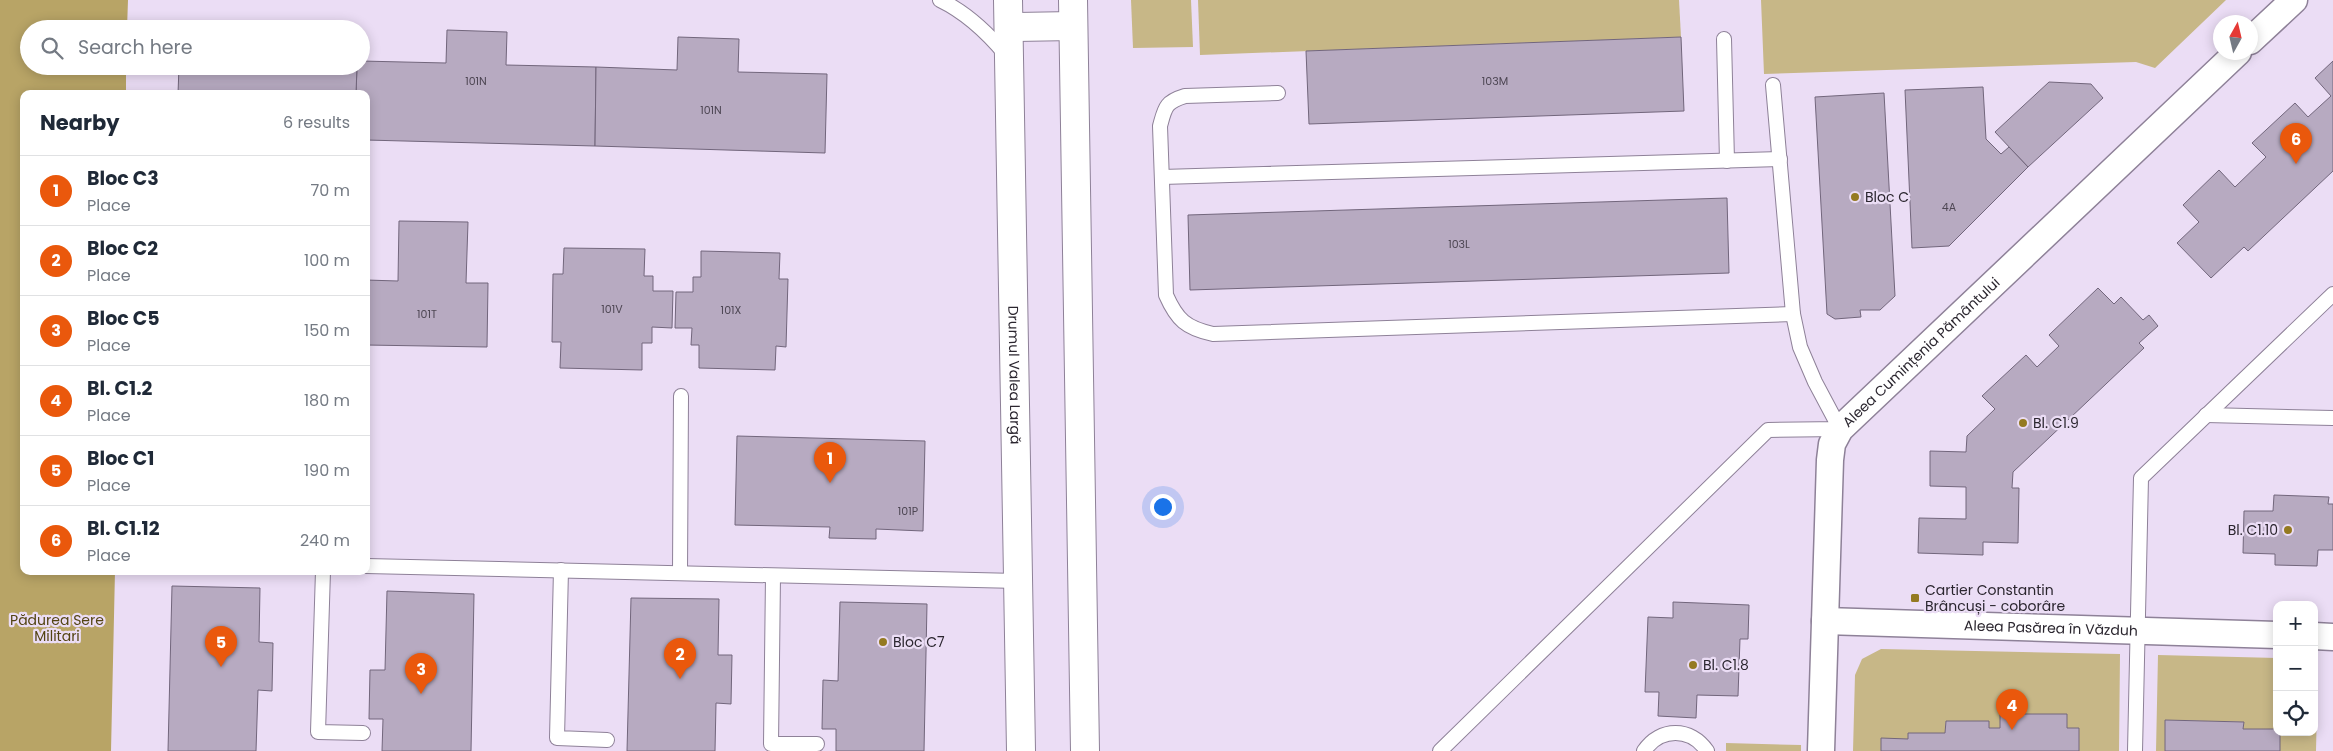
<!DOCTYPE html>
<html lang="en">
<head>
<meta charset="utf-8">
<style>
  :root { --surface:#fff; --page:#f2f2f3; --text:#1f2937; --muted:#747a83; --line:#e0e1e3; --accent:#ea580c }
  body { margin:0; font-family:Poppins,sans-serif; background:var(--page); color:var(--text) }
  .controls { position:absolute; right:15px; bottom:15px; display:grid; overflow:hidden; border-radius:10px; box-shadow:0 2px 12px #0003 }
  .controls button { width:45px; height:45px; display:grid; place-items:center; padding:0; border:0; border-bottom:1px solid var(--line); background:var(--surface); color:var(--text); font:25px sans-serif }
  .compass { position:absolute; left:2213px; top:15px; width:45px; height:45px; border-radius:50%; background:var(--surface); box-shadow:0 2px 12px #0003; rotate:8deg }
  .you { position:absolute; left:1162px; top:506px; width:18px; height:18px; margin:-12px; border:4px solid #fff; border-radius:50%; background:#1a73e8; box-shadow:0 0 0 8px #1a73e833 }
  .badge { display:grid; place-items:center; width:32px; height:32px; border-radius:50%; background:var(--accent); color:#fff; font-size:16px; font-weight:700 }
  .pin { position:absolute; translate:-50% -41px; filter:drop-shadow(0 1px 2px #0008) }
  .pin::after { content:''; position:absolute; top:26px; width:18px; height:15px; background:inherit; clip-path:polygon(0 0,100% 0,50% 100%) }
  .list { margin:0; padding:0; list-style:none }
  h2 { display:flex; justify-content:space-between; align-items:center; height:65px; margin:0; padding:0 20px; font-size:21px }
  h2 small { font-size:16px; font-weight:400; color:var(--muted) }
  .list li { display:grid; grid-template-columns:32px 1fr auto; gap:15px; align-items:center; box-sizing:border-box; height:70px; padding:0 20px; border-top:1px solid var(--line) }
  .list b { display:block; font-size:19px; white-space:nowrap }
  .list p { margin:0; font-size:16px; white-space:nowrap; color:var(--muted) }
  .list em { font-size:16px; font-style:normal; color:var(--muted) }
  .icon { flex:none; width:28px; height:28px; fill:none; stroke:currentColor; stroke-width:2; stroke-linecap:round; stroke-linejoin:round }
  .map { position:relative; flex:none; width:2333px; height:751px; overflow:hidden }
  .search { position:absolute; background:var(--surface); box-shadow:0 2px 12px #0003; left:20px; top:20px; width:350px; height:55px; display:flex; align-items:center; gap:12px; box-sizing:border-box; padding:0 18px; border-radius:28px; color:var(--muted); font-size:19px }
  .panel { position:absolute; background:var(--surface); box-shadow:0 2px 12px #0003; left:20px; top:90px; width:350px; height:485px; border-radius:10px }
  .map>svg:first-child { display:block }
  .green { fill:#c7b787 }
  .forest { fill:#b8a466 }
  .building { fill:#b7aac1; stroke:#72667c }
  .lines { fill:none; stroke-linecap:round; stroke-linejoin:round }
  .lane-casing { stroke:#8e8198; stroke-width:16 }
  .street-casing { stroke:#8e8198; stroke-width:29 }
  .secondary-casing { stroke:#8e8198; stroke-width:30 }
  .lane { stroke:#fff; stroke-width:14 }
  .street { stroke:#fff; stroke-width:26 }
  .secondary { stroke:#fff; stroke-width:28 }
  .poi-dot { fill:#947a21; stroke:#ebddf5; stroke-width:2 }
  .labels { text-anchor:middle; stroke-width:4.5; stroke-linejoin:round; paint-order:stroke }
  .number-label { font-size:11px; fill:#4e4754 }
  .poi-label { font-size:14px; fill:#2b262f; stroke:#ebddf5; text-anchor:start }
  .street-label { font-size:14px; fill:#2b262f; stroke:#ebddf5 }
  .park-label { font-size:14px; fill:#534413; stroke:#ebddf5 }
</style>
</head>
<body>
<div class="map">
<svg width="2333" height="751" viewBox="0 0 2333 751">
  <rect width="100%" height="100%" fill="#ebddf5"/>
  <g class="green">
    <polygon points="1131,0 1191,0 1193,47 1133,48"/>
    <polygon points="1198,0 1679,0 1681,37 1200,55"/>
    <polygon points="1761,0 2226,0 2155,68 2136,62 1764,74"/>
    <polygon points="1881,649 2120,654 2119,751 2079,751 2079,728 2067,728 2066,714 2000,714 2000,728 1989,728 1989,721 1946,721 1945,733 1908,733 1908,739 1881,739 1881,751 1853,751 1855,675 1862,659"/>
    <polygon points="2158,655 2277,658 2277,729 2243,729 2243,722 2166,720 2165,751 2156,751"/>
    <polygon points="2314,658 2318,658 2316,751 2280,751 2280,732 2314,732"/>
    <polygon points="1726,743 1801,745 1801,751 1726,751"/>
  </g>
  <polygon class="forest" points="0,0 128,0 127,29 29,29 29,66 126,66 126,94 24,94 24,571 115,571 111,751 0,751"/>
  <g class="building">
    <polygon points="208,23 270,25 270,29 207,29"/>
    <polygon points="447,30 507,32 506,65 596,67 595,146 366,140 366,94 356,94 357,66 361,66 361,61 446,63"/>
    <polygon points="678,37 739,39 738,72 827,74 825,153 595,146 596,67 677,70"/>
    <polygon points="1681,37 1684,111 1309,124 1306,51"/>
    <polygon points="2333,61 2333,171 2248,251 2244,247 2211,278 2177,243 2199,222 2183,205 2219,170 2235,187 2266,157 2252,143 2295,103 2308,117 2331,96 2315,78"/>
    <polygon points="179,66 357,66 356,94 178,94"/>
    <polygon points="2049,82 2091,84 2103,98 2028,167 1995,132"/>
    <polygon points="1983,87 1986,139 2001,154 2009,147 2028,167 1949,246 1912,248 1905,90"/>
    <polygon points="1884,93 1895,296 1880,310 1860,310 1861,317 1835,319 1827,314 1815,97"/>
    <polygon points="1727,198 1729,273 1190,290 1188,215"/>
    <polygon points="399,221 468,222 466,283 488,283 487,347 366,345 366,280 398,281"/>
    <polygon points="564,248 645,249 644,276 653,276 653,291 673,291 672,328 652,327 652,343 642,343 642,370 560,368 561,342 552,342 553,274 563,274"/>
    <polygon points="701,251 780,253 779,279 788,279 786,347 776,346 775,370 699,368 699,345 691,345 692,328 675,328 676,292 693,292 693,277 701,277"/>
    <polygon points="2098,288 2114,304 2121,297 2143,320 2149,315 2158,326 2139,343 2144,348 2013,472 2012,488 2019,488 2018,543 1983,542 1983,555 1918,553 1919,518 1966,519 1966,487 1930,486 1930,451 1966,452 1967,436 1995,409 1982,396 2026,355 2037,367 2059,346 2049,335"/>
    <polygon points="737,436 925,441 923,531 876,529 876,539 829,538 830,527 735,525"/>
    <polygon points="2274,495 2329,497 2328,504 2333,504 2333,550 2318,550 2317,566 2275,565 2275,554 2243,553 2244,511 2273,511"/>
    <polygon points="172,586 260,588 259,642 273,643 272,691 258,690 256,751 168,751"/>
    <polygon points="387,591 474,594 471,751 382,751 383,719 369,719 370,670 385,670"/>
    <polygon points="631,598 719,599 718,655 732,655 731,704 716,703 715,751 627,751"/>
    <polygon points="840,602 927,604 924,751 836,751 836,729 822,729 823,680 838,681"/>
    <polygon points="1673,602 1749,605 1748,639 1740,639 1738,696 1697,695 1696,718 1658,716 1659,692 1645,692 1648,617 1673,618"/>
    <polygon points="2000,714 2067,714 2067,728 2079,728 2079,751 1881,751 1881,738 1908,739 1908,733 1945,733 1946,721 1989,721 1989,728 2000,728"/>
    <polygon points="2165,720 2244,722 2243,729 2277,729 2277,732 2280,732 2280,751 2165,751"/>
  </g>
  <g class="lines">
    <g class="lane-casing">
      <g id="lane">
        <path d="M940,0C967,13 987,32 1006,55"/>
        <polyline points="1724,39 1727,161"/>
        <path d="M1278,93L1185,96C1165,102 1165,108 1160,126L1166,295C1177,320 1186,328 1213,334L1793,314"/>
        <polyline points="1162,177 1780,159"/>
        <polyline points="2206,415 2333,418"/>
        <polyline points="366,566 1018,581"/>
        <polyline points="561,570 557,738 607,740"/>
        <polyline points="323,571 318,732 363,733"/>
        <polyline points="680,573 681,396"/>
        <polyline points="773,576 771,744 817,744"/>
        <polyline points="1440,751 1768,430 1840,429 1815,382 1800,347 1793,314 1773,85"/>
        <path d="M1644,751C1660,727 1691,727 1707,751"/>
        <polyline points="2135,751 2141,478 2333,294"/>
      </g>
    </g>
    <g class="street-casing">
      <g id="street">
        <polyline points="2250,41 2294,0"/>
        <path id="s1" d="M1825,621L2277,635"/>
        <polyline points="2314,636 2333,637"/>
        <path id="s2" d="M1821,751L1830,460L1832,444L1840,429L2238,52"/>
      </g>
    </g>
    <g class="secondary-casing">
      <g id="secondary">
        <path id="s3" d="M1008,0L1021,751"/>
        <polyline points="1073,0 1085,751"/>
        <polyline points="1009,27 1073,26"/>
      </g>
    </g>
    <use href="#lane" class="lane"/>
    <use href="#street" class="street"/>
    <use href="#secondary" class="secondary"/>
  </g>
  <g class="poi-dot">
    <circle cx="1855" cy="197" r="5"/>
    <circle cx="2023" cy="423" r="5"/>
    <circle cx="2288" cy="530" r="5"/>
    <rect x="1910" y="593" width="10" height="10" rx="2.5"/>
    <circle cx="883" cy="642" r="5"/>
    <circle cx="1693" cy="665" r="5"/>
  </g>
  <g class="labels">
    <g class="number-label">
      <text x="476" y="85">101N</text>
      <text x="1495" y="85">103M</text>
      <text x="711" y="114">101N</text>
      <text x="1949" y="211">4A</text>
      <text x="1459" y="248">103L</text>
      <text x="612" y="313">101V</text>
      <text x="731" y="314">101X</text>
      <text x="427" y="318">101T</text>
      <text x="908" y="515">101P</text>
    </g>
    <g class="poi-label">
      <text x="1865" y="202">Bloc C</text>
      <text x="2033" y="428">Bl. C1.9</text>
      <text x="2278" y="535" text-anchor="end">Bl. C1.10</text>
      <text x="1925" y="595">Cartier Constantin<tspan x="1925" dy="16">Brâncuși - coborâre</tspan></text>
      <text x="893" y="647">Bloc C7</text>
      <text x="1703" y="670">Bl. C1.8</text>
    </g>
    <g class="street-label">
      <text dy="5" stroke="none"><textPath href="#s2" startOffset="436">Aleea Cumințenia Pământului</textPath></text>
      <text dy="5" stroke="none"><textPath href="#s3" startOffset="375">Drumul Valea Largă</textPath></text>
      <text dy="5" stroke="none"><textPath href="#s1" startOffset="226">Aleea Pasărea în Văzduh</textPath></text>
    </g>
    <g class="park-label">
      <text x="57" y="625">Pădurea Sere<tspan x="57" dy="16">Militari</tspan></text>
    </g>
  </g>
</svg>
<div class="controls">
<button>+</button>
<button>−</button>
<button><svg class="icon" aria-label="locate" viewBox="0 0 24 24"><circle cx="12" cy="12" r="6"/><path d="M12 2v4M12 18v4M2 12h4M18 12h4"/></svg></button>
</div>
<svg class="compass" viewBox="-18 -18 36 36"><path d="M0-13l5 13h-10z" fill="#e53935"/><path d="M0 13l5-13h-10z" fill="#747a83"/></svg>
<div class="you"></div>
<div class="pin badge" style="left:830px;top:483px">1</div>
<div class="pin badge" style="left:680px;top:679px">2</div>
<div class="pin badge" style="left:421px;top:694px">3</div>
<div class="pin badge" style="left:2012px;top:730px">4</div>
<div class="pin badge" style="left:221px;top:667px">5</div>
<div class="pin badge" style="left:2296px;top:164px">6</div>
<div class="search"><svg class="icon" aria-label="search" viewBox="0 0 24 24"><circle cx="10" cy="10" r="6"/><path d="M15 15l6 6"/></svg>Search here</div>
<section class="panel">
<h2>Nearby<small>6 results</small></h2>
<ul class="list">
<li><span class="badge">1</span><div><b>Bloc C3</b><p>Place</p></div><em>70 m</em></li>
<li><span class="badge">2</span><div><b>Bloc C2</b><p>Place</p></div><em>100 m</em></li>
<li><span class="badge">3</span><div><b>Bloc C5</b><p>Place</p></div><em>150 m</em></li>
<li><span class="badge">4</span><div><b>Bl. C1.2</b><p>Place</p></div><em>180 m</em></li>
<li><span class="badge">5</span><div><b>Bloc C1</b><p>Place</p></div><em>190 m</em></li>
<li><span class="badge">6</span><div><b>Bl. C1.12</b><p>Place</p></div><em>240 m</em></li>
</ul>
</section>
</div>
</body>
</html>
